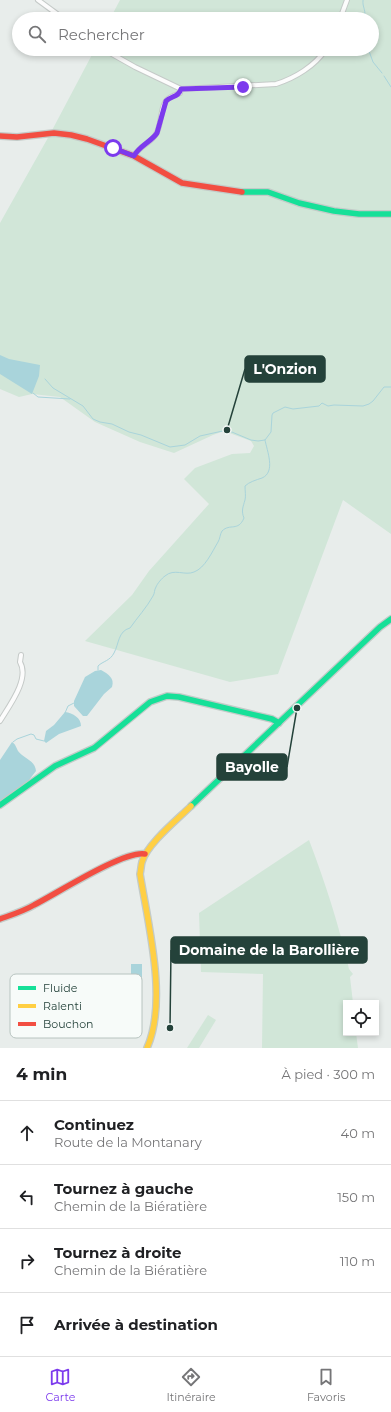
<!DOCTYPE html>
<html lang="fr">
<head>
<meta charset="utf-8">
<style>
  :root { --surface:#fff; --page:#f6f6f6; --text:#202124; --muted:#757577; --line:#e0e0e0; --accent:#7c3aed }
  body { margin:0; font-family:Montserrat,sans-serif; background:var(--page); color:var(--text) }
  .controls { position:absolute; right:12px; bottom:12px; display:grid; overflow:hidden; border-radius:0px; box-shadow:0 2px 6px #0003 }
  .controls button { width:36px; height:36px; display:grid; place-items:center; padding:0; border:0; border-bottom:1px solid var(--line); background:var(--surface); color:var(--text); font:20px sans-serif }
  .stop { position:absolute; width:12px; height:12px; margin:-9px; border:3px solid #7c3aed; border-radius:50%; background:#fff }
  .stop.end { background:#7c3aed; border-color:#fff; box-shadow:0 1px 4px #0008 }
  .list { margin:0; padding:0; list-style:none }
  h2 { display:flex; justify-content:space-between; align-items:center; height:52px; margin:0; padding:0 16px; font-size:17px }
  h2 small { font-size:13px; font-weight:400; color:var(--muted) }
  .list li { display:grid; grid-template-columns:26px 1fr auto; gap:12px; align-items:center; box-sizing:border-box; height:64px; padding:0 16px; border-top:1px solid var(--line) }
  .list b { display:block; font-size:15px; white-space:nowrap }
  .list p { margin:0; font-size:13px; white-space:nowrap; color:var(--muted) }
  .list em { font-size:13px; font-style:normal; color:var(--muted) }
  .icon { flex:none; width:22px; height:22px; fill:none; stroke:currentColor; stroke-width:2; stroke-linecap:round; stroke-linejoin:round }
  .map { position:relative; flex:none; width:391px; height:1048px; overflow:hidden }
  .search { position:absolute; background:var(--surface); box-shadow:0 2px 6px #0003; left:12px; right:12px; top:12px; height:44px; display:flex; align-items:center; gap:10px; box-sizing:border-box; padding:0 14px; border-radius:22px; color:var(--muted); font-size:15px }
  .sheet { height:308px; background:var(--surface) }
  nav { display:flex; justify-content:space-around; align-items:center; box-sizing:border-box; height:56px; border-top:1px solid var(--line); background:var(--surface); font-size:11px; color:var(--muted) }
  nav a { display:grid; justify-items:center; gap:2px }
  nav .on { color:var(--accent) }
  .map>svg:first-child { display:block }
  .green { fill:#d1e6d8 }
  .water { fill:#a9d4db }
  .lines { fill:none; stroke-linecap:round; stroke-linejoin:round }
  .stream { stroke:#a9d4db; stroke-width:1 }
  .street-casing { stroke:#c5cac8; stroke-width:6 }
  .fast-casing { stroke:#c3cbc8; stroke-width:8 }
  .slow-casing { stroke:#c3cbc8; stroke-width:8 }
  .jam-casing { stroke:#c3cbc8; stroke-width:8 }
  .street { stroke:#fcfcfc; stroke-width:4 }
  .fast { stroke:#16e098; stroke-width:5.5 }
  .slow { stroke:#ffcf43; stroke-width:5.5 }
  .jam { stroke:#f24e42; stroke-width:5.5 }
  .route { stroke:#7c3aed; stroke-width:5 }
  .key { fill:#f7fbf9; stroke:#b8c4c0; stroke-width:1 }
  .key-label { font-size:11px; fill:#24423a }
  .leader { fill:none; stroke:#24423a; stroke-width:1.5 }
  .callout-dot { fill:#24423a; stroke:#f7fbf9; stroke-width:1.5 }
  .callout { fill:#24423a; stroke:#24423a; stroke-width:1.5 }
  .callout-label { font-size:14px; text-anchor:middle; font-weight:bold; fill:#fff }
</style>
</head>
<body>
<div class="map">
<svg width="391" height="1048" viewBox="0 0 391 1048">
  <rect width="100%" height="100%" fill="#e8edeb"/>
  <g class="green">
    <polygon points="120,0 391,0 391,534 343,500 278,674 230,682 85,641 132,595 149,571 209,504 184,479 195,468 232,454 250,453 254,446 251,441 224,431 213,435 174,453 140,442 95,422 60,397 32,394 19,397 0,389 0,223 49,136 95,49 372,49 372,19 110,19"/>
    <path d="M309,840C325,882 339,925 349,969L353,974L350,977L353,1003H346V1033H356L358,1048H262L263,974L201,972L199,913Z"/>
    <polygon points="208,1015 216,1020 199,1048 187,1048"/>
  </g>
  <g class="water">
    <polygon points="0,355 9,359 40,365 39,376 32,394 0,374"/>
    <path d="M101,670C108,674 115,678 112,687L104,694L87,716H83L74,706V701L85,677L95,671Z"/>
    <path d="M65,712C73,713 81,718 81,726L59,734L46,743L44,741L46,731L54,725Z"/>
    <path d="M12,742C16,745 16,747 18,751C23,758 35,760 36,771L26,784L0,802V760Z"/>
    <polygon points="131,964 142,964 142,987 131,988"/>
  </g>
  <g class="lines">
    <g class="stream">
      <path d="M363,0C362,8 367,10 364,19"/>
      <polyline points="370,49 369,51 373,62 382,73"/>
      <polyline points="384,76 391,87"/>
      <polyline points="45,379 53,388 83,406 93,419 100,422 112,424 129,432 141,435 170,447 185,445 200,436 227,430 251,440 258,441 265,440 271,432 272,415 273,413 285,407 293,409 319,406 322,403 328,406 334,405 363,406 369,404 373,401 384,387 391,387"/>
      <polyline points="33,393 38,397 70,399"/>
      <path d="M98,670V666C103,661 110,661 114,653C119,644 118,631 130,628C137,618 147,607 153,596C155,593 154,590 156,587C157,584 162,578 165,576C174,568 185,576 194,572C205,568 212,552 218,542C220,539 220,534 222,531C230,523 238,532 244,518C241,511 243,507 245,500C246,496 245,491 245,486C249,482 256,480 262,478C276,472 267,451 265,440"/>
      <polyline points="65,713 68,706 74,703"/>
      <polyline points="13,742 17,739 31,734 34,735 36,739 44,741"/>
    </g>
    <g class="street-casing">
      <g id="street">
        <polyline points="38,0 64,19"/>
        <polyline points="340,19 347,0"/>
        <polyline points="103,49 135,67 181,89"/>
        <path d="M181,89L276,84C295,78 315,66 326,49"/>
        <path d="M134,156C139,146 151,143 156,134C162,125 160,105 168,99C171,96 176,95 180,93L181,89"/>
        <path d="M0,721C9,706 30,679 20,662L21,655"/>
      </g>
    </g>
    <g class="fast-casing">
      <g id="fast">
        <polyline points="242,192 268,192 299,203 334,211 359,214 391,214"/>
        <polyline points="0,805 55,766 94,748 150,702 167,696 179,697 272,719 279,723"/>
        <polyline points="191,806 380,627 391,619"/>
      </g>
    </g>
    <g class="slow-casing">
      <path id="slow" d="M147,1048C168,1001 148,924 140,874C141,870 141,865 142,862C147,844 178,819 191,806"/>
    </g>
    <g class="jam-casing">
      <g id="jam">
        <polyline points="0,136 17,137 54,133 71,135 87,139 134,156 182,183 242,192"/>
        <path d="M0,919C11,915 24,911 34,905C56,894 124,850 145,854"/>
      </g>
    </g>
    <use href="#street" class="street"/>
    <use href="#fast" class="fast"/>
    <use href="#slow" class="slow"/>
    <use href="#jam" class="jam"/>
  </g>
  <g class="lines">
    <path class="route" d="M113,148L134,156C139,146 151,142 157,133L166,101C171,96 179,97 181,89L243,87"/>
  </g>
  <rect x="10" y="974" width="132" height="64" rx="6" class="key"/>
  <rect x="18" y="986" width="18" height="4" fill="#16e098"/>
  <rect x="18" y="1004" width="18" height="4" fill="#ffcf43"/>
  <rect x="18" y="1022" width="18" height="4" fill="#f24e42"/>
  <g class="key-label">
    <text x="43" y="992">Fluide</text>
    <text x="43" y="1010">Ralenti</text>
    <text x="43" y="1028">Bouchon</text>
  </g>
  <path class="leader" d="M227 430L245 369M297 708L287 767M170 1028L171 950"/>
  <g class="callout-dot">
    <circle cx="227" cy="430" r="4"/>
    <circle cx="297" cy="708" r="4"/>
    <circle cx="170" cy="1028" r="4"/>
  </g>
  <g class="callout">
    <rect x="245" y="356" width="80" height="26" rx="4"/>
    <rect x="217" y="754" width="70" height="26" rx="4"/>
    <rect x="171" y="937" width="196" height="26" rx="4"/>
  </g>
  <g class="callout-label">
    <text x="285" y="374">L'Onzion</text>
    <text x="252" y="772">Bayolle</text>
    <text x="269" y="955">Domaine de la Barollière</text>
  </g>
</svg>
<div class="controls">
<button><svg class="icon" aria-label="locate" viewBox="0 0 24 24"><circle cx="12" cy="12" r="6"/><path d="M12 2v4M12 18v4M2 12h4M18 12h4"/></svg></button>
</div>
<div class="stop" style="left:113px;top:148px"></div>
<div class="stop end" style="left:243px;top:87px"></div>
<div class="search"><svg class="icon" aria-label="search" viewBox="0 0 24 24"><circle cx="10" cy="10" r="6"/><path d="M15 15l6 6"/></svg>Rechercher</div>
</div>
<section class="sheet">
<h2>4 min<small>À pied · 300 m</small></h2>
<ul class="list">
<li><svg class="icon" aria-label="ahead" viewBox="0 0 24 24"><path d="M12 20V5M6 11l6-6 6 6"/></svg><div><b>Continuez</b><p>Route de la Montanary</p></div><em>40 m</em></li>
<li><svg class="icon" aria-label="left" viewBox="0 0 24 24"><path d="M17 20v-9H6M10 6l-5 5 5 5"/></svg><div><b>Tournez à gauche</b><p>Chemin de la Biératière</p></div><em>150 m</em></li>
<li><svg class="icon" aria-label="right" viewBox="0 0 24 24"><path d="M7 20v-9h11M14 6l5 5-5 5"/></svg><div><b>Tournez à droite</b><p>Chemin de la Biératière</p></div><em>110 m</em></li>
<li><svg class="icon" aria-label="arrive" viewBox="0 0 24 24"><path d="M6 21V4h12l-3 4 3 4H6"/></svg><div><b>Arrivée à destination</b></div></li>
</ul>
</section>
<nav>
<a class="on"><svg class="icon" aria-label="map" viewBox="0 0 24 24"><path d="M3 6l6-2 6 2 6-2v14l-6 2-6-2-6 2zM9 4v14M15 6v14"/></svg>Carte</a>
<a><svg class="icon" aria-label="directions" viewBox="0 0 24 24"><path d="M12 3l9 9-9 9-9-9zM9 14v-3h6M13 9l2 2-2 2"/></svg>Itinéraire</a>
<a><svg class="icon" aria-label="saved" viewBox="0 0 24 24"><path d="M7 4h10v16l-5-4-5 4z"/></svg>Favoris</a>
</nav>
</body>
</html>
